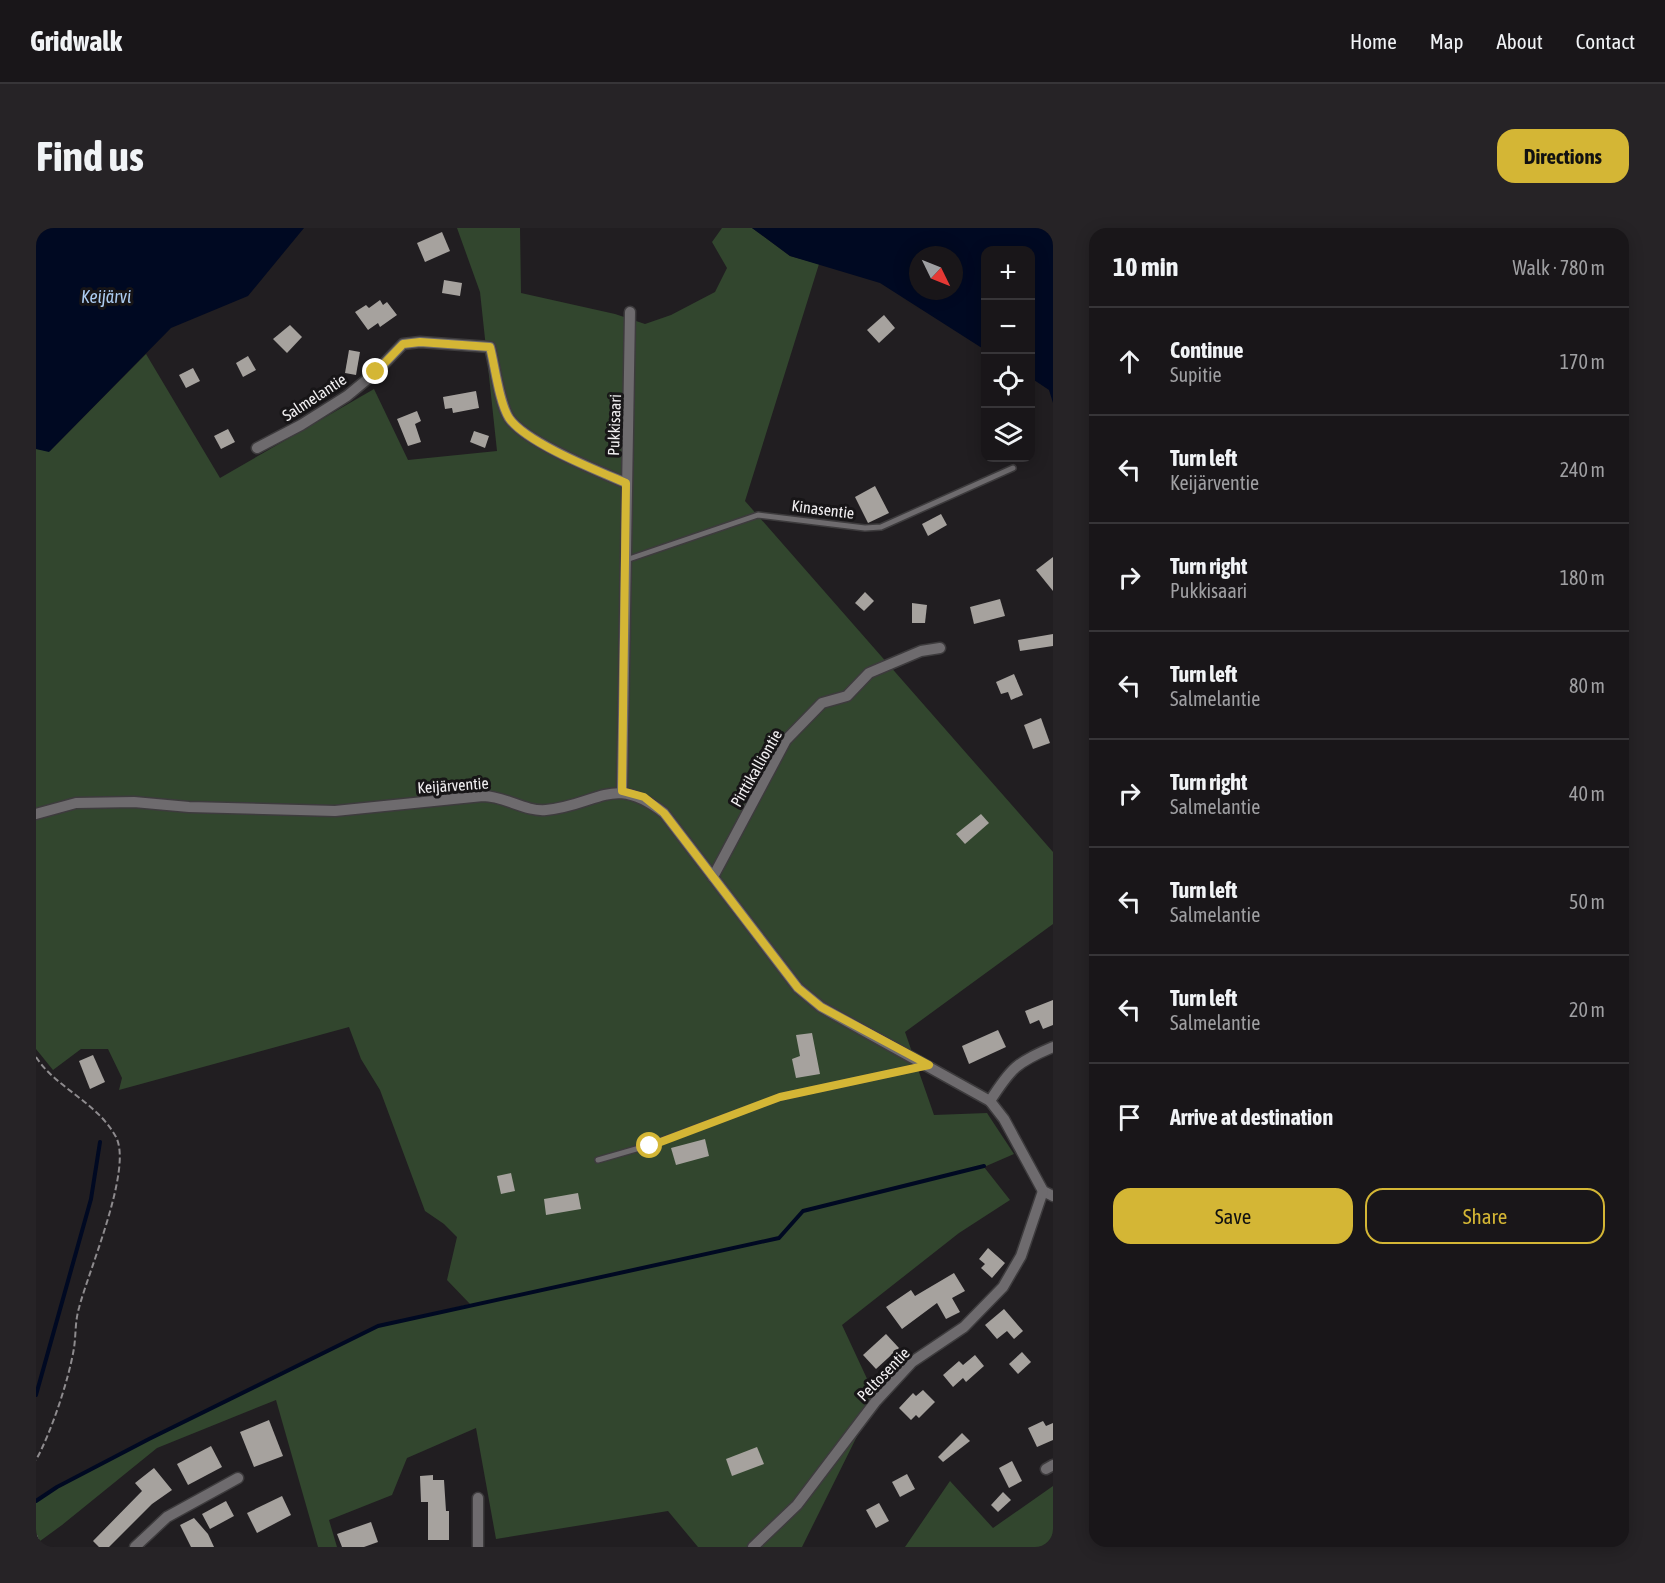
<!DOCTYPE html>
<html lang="en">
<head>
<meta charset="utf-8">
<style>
  :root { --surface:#191619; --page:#262326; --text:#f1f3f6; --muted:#9f9fa2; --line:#373538; --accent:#d4b635 }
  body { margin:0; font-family:"Asap Condensed",sans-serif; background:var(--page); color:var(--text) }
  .controls { position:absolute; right:18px; top:18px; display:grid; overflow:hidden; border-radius:12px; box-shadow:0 3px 15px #0003 }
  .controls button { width:54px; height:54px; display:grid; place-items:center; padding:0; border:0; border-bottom:2px solid var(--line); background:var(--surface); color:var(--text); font:30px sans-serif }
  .compass { position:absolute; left:873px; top:18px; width:54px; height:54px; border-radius:50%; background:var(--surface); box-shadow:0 3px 15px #0003; rotate:133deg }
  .stop { position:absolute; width:18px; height:18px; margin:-14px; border:4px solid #d4b635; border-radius:50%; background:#fff }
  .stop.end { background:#d4b635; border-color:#fff; box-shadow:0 2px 6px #0008 }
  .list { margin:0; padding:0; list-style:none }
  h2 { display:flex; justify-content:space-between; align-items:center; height:78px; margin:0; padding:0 24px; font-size:26px }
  h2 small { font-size:20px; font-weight:400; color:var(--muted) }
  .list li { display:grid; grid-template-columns:39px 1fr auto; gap:18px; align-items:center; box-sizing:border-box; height:108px; padding:0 24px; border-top:2px solid var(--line) }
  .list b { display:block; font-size:22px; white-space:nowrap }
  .list p { margin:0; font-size:20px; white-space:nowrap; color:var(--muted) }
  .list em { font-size:20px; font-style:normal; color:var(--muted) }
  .actions { display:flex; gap:12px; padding:18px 24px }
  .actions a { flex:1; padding:14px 0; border:2px solid var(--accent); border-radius:18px; text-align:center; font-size:21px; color:var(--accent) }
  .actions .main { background:var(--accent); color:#111 }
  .icon { flex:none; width:33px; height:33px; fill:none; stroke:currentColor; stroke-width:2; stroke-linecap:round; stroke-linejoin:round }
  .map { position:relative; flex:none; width:1017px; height:1319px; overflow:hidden; border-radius:18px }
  header { display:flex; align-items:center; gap:36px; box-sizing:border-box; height:84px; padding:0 30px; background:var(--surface); border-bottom:2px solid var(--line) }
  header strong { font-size:28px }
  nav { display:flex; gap:33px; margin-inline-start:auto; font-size:21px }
  .intro { display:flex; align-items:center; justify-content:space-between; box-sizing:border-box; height:144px; padding:0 36px }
  h1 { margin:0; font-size:42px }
  .button { padding:15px 27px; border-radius:18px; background:var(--accent); color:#111; font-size:21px; font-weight:700 }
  main { display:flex; gap:36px; padding:0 36px }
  aside { flex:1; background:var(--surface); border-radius:18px; box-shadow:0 3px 15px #0003 }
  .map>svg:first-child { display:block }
  .green { fill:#32462e }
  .water { fill:#000922; fill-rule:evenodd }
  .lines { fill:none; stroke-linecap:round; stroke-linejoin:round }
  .stream { stroke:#000922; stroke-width:4 }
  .building { fill:#a6a29e }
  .lane-casing { stroke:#3d3b3d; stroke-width:8 }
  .street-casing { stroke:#3d3b3d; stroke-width:13 }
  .path { stroke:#8e8b8e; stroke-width:2; stroke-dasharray:6 3; stroke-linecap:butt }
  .lane { stroke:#6e6b6e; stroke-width:5 }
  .street { stroke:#6e6b6e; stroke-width:10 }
  .route { stroke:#d4b635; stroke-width:8 }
  .labels { text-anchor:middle; stroke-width:6; stroke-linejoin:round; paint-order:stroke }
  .street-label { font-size:16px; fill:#f1eff1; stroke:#171517 }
  .water-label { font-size:18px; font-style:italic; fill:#adcdf2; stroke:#171517 }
</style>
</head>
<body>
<header>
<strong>Gridwalk</strong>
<nav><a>Home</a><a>Map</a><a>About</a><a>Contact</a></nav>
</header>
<div class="intro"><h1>Find us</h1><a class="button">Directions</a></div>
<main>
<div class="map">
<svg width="1017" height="1319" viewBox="0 0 1017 1319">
  <rect width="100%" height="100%" fill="#211e21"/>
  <g class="green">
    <polygon points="421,0 484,0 485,65 579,86 609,96 635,87 679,64 691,40 676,14 686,0 716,0 754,28 783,36 709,273 1017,624 1017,696 869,804 898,887 951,885 978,926 948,939 974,972 923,1005 806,1097 840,1170 766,1319 662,1319 632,1283 460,1311 440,1200 371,1230 356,1267 293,1292 301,1319 282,1319 240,1172 121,1220 26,1297 0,1316 0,1273 21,1259 245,1144 342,1098 434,1076 411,1052 421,1009 408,996 389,983 344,862 325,831 313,799 83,862 86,850 72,821 45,821 17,842 0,821 0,221 14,223 110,126 184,250 338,161 372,232 461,223 444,64"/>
    <polygon points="914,1253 957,1300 1017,1258 1017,1319 869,1319"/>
  </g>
  <g class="water">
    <polygon points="0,0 268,0 212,68 135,100 13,224 0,221"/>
    <path d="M716,0H1017V175L1013,162L995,150L994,22H950L949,122L844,55L754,28ZM882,27H918V63H882Z"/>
  </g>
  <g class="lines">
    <g class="stream">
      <polyline points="0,1167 55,971 64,914"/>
      <polyline points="0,1273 21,1259 113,1211 342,1098 743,1010 767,983 948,938"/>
    </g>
  </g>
  <g class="building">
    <polygon points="406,4 414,23 389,34 381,15"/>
    <polygon points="408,52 426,55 424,68 406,65"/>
    <polygon points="344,72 347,77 351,74 361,87 344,99 342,95 332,102 319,84 330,77 333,80"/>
    <polygon points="848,87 859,100 843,115 831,102"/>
    <polygon points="254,97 266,109 251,125 237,111"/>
    <polygon points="313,122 324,124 320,147 309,145"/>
    <polygon points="212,128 220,142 207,149 200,135"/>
    <polygon points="157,140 164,153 150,160 143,147"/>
    <polygon points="440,163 443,180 417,185 416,180 409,181 407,169"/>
    <polygon points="381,183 385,193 379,196 385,214 372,218 361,191"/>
    <polygon points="192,201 199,214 185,221 178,208"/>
    <polygon points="438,203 453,208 449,220 434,214"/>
    <polygon points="839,258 853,285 832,295 819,269"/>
    <polygon points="905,286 911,297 892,308 886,296"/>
    <polygon points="1017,329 1017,363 1000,342"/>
    <polygon points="829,364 838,373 828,383 819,375"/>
    <polygon points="964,371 969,388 938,396 934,379"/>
    <polygon points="876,375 891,377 889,395 876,395"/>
    <polygon points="1017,406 1017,418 984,423 982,412"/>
    <polygon points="978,446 987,467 975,472 972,464 965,466 960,454"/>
    <polygon points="1005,490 1014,515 997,521 988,497"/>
    <polygon points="945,586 953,595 929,616 920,606"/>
    <polygon points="1017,772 1017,797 1007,801 1003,792 994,796 989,783"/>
    <polygon points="962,802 970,819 933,836 926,818"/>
    <polygon points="776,805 784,846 760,850 756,831 764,828 760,807"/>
    <polygon points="57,827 69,854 54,861 43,833"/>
    <polygon points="669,911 673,928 640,937 635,920"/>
    <polygon points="475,945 479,963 465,966 461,948"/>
    <polygon points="542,965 545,981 510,987 508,971"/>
    <polygon points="952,1020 969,1035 956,1050 945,1040 949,1036 943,1031"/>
    <polygon points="918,1045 929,1063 916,1070 924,1084 910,1091 901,1075 866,1101 850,1079 875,1062 879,1068"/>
    <polygon points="968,1081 987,1103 978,1111 971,1103 961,1111 949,1097"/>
    <polygon points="850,1106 863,1120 840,1141 827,1127"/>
    <polygon points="986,1124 995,1134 982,1146 973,1136"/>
    <polygon points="939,1127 948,1138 930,1154 927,1150 917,1159 907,1147 923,1133 927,1137"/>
    <polygon points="887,1162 899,1174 883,1190 880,1187 875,1192 863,1180 877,1165 880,1168"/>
    <polygon points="233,1192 247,1228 218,1239 204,1204"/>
    <polygon points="1007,1193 1010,1198 1017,1195 1017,1212 1001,1219 992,1200"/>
    <polygon points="926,1205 934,1213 907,1234 902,1229"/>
    <polygon points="175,1218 186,1239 152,1257 141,1236"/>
    <polygon points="721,1219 728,1236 696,1248 690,1231"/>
    <polygon points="976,1233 986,1253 973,1260 963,1240"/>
    <polygon points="118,1240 136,1262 116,1276 73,1319 63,1319 57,1313 106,1263 99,1255"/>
    <polygon points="871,1246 879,1261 864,1269 856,1254"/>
    <polygon points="397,1247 397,1252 408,1252 410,1283 413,1283 413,1312 392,1312 392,1274 385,1274 384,1248"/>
    <polygon points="967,1264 975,1272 962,1284 955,1277"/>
    <polygon points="246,1268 255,1287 221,1305 211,1285"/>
    <polygon points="190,1273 198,1288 174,1301 166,1286"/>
    <polygon points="843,1275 853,1293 840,1300 830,1282"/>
    <polygon points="158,1290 172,1306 178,1319 155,1319 144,1297"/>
    <polygon points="335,1294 342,1314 328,1319 306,1319 301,1306"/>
  </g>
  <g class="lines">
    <g class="lane-casing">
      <g id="lane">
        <polyline points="590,332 722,287 829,300 845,299 977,240"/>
        <polyline points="562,932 614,917 744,869 888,838"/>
      </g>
    </g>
    <g class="street-casing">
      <g id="street">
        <path d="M221,220L265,197L311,168L340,144L367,116L384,114L454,119C459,138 463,174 473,190C489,214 562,243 590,255"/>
        <polyline points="586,563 594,84"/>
        <path d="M0,586L40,575L98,574L153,579L299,583L447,568C469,568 489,584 510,582C563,577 577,545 628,585L762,760L785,779L954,873L968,891L1007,963L1017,968"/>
        <polyline points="677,649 750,512 786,475 811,468 833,445 885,423 904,420"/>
        <path d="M954,873C975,840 981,834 1017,819"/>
        <polyline points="1010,1241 1017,1237"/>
        <polyline points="99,1319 131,1289 202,1250"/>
        <polyline points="442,1319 442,1270"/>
        <polyline points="717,1319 761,1277 840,1173 876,1134 928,1099 967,1059 985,1028 1007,963"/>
      </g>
    </g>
    <g class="path">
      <path d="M0,829C20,860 61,874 80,909C97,941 52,1044 43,1080C39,1093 40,1107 38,1120C33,1151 15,1205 0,1232"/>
      <polyline points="0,1307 5,1319"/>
    </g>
    <use href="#lane" class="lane"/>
    <use href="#street" class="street"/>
  </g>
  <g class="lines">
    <path class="route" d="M340,144L367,116L384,114L454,119C459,138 463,174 473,190C490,215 562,243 590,255L586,563L608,569L628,585L762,760L785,779L893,837L744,869L614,918"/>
  </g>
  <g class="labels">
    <g class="street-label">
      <text transform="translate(278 169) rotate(-33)" y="6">Salmelantie</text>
      <text transform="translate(578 197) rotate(-88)" y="6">Pukkisaari</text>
      <text transform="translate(787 281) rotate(7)" y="6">Kinasentie</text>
      <text transform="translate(720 540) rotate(-60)" y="6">Pirttikalliontie</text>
      <text transform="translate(417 557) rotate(-4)" y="6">Keijärventie</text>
      <text transform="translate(847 1146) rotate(-46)" y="6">Peltosentie</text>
    </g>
    <g class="water-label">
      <text x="70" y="75">Keijärvi</text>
    </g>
  </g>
</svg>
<div class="controls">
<button>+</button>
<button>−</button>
<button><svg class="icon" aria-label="locate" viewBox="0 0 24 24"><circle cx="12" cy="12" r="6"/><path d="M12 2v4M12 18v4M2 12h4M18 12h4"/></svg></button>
<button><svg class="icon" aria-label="layers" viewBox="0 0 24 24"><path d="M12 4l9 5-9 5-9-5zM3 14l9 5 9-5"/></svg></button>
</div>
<svg class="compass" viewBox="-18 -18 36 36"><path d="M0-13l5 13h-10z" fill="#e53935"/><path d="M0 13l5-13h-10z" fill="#9f9fa2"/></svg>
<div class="stop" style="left:614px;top:918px"></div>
<div class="stop end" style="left:340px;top:144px"></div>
</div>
<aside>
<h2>10 min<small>Walk · 780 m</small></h2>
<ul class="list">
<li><svg class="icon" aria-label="ahead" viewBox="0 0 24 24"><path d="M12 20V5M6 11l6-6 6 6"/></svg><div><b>Continue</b><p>Supitie</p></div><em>170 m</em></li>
<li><svg class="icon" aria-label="left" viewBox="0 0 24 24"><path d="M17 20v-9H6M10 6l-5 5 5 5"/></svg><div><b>Turn left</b><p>Keijärventie</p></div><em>240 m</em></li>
<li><svg class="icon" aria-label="right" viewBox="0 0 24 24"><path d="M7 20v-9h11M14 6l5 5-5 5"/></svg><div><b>Turn right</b><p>Pukkisaari</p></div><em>180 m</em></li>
<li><svg class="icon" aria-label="left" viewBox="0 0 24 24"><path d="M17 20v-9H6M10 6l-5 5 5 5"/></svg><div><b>Turn left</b><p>Salmelantie</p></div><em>80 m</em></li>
<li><svg class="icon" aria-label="right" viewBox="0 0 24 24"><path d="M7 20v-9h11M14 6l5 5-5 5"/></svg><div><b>Turn right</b><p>Salmelantie</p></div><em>40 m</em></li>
<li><svg class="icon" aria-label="left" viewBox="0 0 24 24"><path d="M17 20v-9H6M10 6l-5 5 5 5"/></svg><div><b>Turn left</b><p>Salmelantie</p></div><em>50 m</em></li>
<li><svg class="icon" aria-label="left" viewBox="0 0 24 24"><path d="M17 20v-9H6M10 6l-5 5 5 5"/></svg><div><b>Turn left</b><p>Salmelantie</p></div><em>20 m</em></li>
<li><svg class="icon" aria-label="arrive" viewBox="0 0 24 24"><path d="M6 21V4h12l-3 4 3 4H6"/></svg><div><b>Arrive at destination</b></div></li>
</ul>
<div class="actions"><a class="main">Save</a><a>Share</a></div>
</aside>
</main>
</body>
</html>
